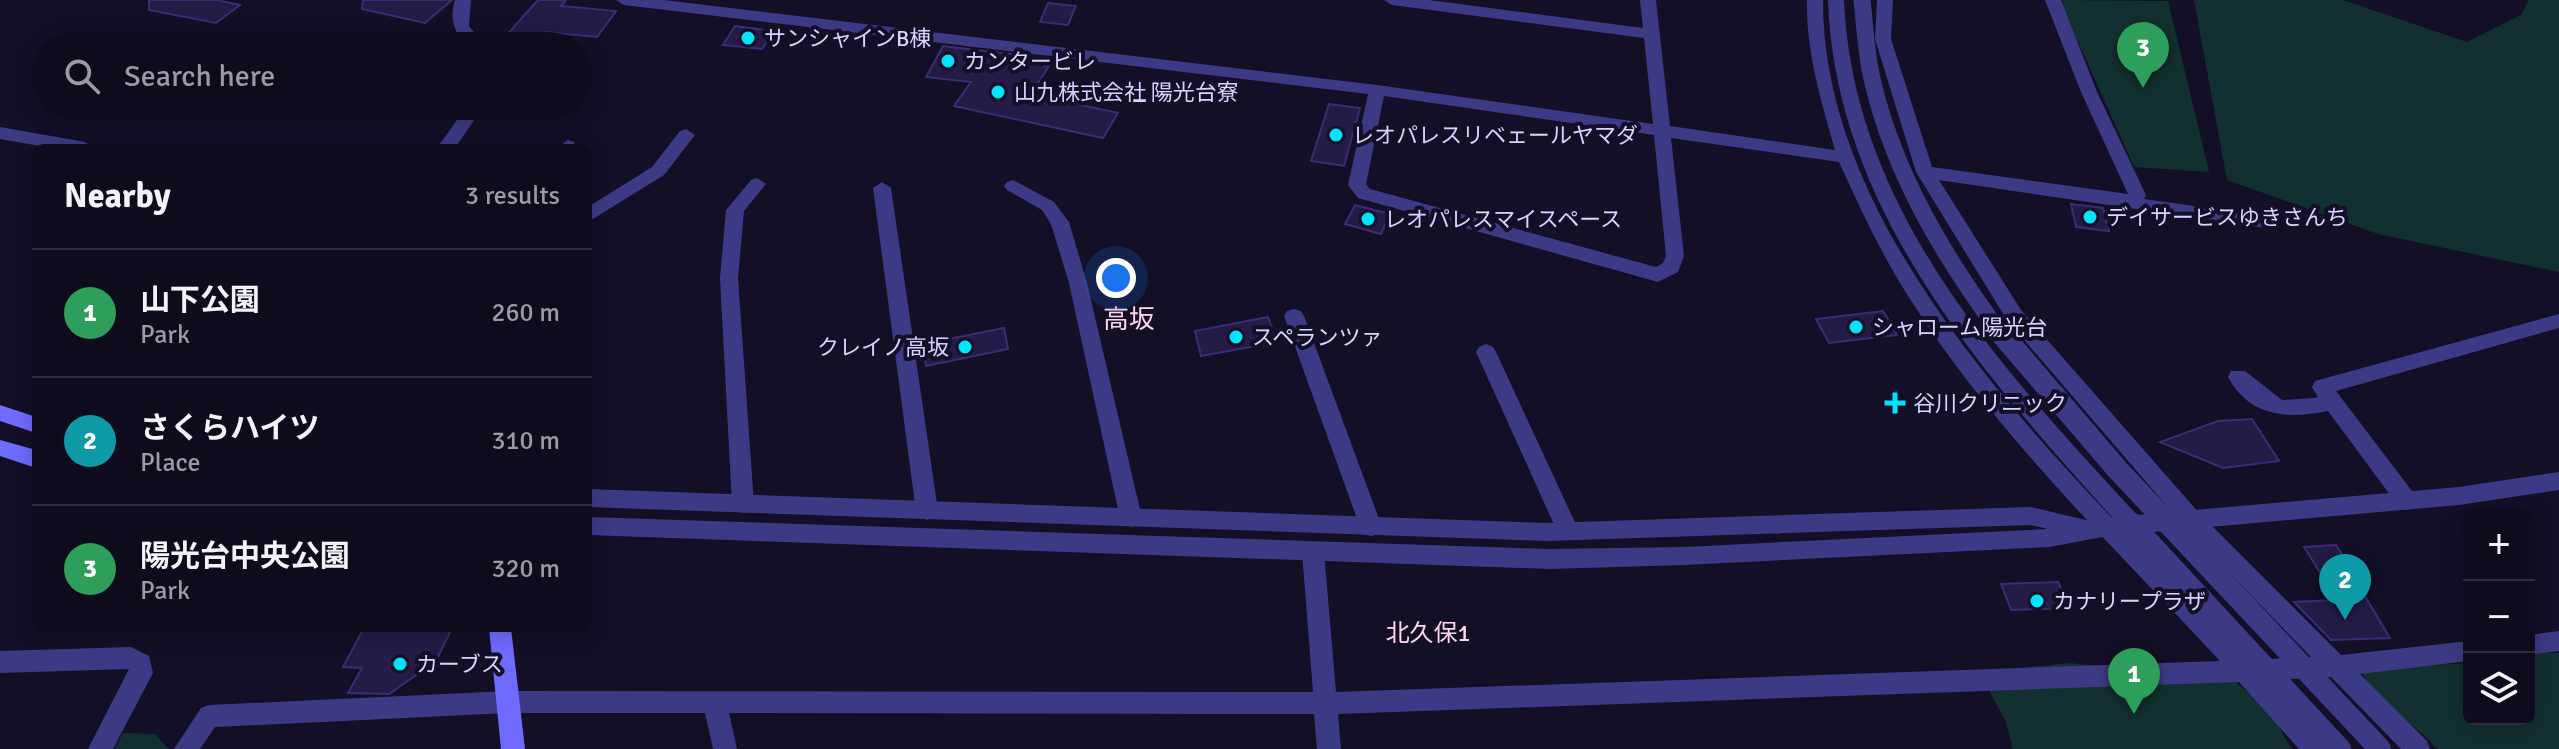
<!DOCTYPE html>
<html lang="en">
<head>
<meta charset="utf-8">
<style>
  :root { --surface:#0e0b1c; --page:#1c1929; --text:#f1f3f6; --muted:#9b9ba3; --line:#2e2b3b; --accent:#00e5ff }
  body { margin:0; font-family:Signika,"Noto Sans JP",sans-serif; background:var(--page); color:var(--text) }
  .controls { position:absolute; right:24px; bottom:24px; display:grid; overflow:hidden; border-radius:12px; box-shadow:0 4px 20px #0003 }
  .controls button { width:72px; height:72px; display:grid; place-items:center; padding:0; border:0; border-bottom:2px solid var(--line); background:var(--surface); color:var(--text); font:40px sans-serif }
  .you { position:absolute; left:1116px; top:278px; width:28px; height:28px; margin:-20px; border:6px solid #fff; border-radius:50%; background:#1a73e8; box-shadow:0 0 0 12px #1a73e833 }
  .badge { display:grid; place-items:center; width:52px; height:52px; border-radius:50%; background:var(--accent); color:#fff; font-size:26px; font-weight:700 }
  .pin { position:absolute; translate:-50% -66px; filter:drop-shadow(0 2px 4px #0008) }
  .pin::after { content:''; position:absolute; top:42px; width:28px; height:24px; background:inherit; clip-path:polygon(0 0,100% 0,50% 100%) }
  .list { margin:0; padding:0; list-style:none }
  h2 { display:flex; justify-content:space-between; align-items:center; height:104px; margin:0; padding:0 32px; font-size:34px }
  h2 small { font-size:26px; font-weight:400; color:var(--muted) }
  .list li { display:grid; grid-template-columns:52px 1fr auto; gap:24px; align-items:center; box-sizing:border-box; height:128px; padding:0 32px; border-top:2px solid var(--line) }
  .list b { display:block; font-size:30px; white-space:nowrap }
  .list p { margin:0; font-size:26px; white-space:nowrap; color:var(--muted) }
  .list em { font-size:26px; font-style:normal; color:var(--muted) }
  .icon { flex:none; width:44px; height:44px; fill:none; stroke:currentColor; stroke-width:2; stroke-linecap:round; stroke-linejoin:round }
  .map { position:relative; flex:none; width:2559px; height:749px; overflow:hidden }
  .search { position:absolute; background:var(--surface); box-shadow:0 4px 20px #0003; left:32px; top:32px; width:560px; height:88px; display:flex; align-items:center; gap:20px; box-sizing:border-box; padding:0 28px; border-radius:44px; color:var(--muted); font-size:30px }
  .panel { position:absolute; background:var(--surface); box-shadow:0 4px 20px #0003; left:32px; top:144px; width:560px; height:488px; border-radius:12px }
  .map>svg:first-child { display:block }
  .green { fill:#12302f }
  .building { fill:#241b47; stroke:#3b2d73; stroke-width:2 }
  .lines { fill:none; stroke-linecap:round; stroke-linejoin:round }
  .minor { fill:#3d3a85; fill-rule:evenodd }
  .tertiary { fill:#3d3a85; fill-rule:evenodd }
  .secondary { fill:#6f6bff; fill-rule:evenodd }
  .tertiary-bridge-far1 { stroke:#3d3a85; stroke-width:17 }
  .tertiary-bridge { stroke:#3d3a85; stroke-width:22 }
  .poi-dot { fill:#00e5ff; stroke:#130f26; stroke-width:3 }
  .labels { text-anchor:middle; stroke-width:8; stroke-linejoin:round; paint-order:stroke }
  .poi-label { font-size:22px; fill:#d9d4ff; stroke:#130f26; text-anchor:start }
  .neighbourhood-label { font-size:24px; fill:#ffd6f0; stroke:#130f26 }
  .quarter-label { font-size:26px; fill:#ffd6f0; stroke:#130f26 }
</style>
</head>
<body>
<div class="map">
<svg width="2559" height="749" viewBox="0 0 2559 749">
  <rect width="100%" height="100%" fill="#130f26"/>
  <g class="green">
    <polygon points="2062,0 2168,1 2209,172 2134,167 2063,8"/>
    <polygon points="2194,0 2343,0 2467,42 2521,15 2529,0 2559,0 2559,272 2378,234 2227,180"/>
    <path d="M2536,653H2559V749H2437C2413,719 2375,708 2361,669L2469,663V719H2529V656Z"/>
    <path d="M2070,663L2235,681C2244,691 2255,696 2265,706C2277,718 2282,735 2292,749H2013L2006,722L1986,685L2000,670Z"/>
    <polygon points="123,733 155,734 169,749 114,749"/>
  </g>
  <g class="building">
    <polygon points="149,0 217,0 240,5 216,23 149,10"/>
    <polygon points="363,0 452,0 425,23 362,9"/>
    <polygon points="538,0 566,0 561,6 616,11 597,37 544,32 534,44 503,39"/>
    <polygon points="1048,3 1076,6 1068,25 1040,22"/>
    <polygon points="735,26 774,31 762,49 723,45"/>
    <polygon points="943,46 1050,59 1045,66 1049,66 1031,94 1118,113 1103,138 954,106 971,82 926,77"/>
    <polygon points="1329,104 1360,108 1344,166 1311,161"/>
    <polygon points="2071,204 2103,208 2109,231 2076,227"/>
    <polygon points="1355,205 1390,214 1381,234 1345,224"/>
    <polygon points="1883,311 1897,335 1829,343 1816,319"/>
    <polygon points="1268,317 1277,342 1201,356 1195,331"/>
    <polygon points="1004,328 1008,349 926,366 923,344"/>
    <polygon points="2252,419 2279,461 2223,468 2160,442 2218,421"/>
    <polygon points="2336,545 2365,591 2362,591 2390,638 2331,640 2294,602 2337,600 2304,547"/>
    <polygon points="2058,582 2070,608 2011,610 2001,584"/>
    <polygon points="364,628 452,628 436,661 389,694 348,693 362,668 343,667"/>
  </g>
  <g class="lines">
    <g class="minor">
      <path d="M455,0H471L469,26L485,46H467C454,32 449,19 455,0Z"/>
      <path d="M616,0H664L1377,85L1653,124L1644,38L1392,5L1384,0H1429L1643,28L1640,0H1656L1670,126L1835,150C1821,100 1806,52 1807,0H1823C1822,254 2088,489 2249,660L2311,657L2184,526L2007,320L1916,172L1875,39L1877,0H1893L1891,39L1932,167L2128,194L2081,92L2045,0H2061L2097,92L2146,195L2144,199L2266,216L2275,222L2272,227L2266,228L1939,180L2021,310L2200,514L2341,655L2469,641V661L2360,674L2427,741L2430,749H2401L2331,677L2268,680L2324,741L2327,749H2299L2239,682L1338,714L1341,749H1317L1314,714L729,713L737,749H713L705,713H508L215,727L200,749H174L201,708L209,705L508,691L1313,692L1302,552L1305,545L1313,543L1321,545L1324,552L1336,692L2220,661C2113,546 1997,435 1912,302C1883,258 1861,210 1839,162L1671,138L1684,256L1678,272L1658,282L1358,198L1348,185L1368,94L624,5ZM1384,96L1654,135L1666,256L1663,263L1656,267L1370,189L1366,184Z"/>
      <polygon points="467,106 484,106 455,148 437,148"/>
      <polygon points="0,127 85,142 94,148 52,148 0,139"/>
      <polygon points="686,129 695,135 664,175 588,222 588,207 652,167 680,131"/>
      <polygon points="568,140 574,142 575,148 557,148"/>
      <polygon points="757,178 766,184 744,211 738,278 754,504 751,510 743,513 735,510 732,504 720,278 726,210 751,180"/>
      <polygon points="1013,180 1054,202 1069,222 1087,283 1142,518 1139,524 1131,527 1123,524 1120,518 1069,283 1051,224 1042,210 1007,190 1004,186 1007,182"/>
      <polygon points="882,182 891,188 938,511 935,517 927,520 919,517 916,511 873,188"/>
      <polygon points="1294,309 1301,311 1304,316 1382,527 1379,534 1371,536 1363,534 1360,527 1284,316 1287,311"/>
      <path d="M2559,314V328L2336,391L2415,495L2418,501L2415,507L2407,510L2399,507L2328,411C2289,419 2250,418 2228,377L2231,371H2245L2282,400L2315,398L2318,397L2312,387L2315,381Z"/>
      <polygon points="1486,344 1493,347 1496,352 1579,531 1576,538 1568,540 1560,538 1557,531 1476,352 1479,347"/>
      <polygon points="2559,631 2559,651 2529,655 2529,635"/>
      <polygon points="131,647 149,656 153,673 113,749 88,749 129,669 0,673 0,651"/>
    </g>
    <path class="tertiary" d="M1828,0H1844C1853,210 2002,369 2137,515L2459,487L2559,472V490L2459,505L2108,536L2049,547L1684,565L1550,569L588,535V517L1550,549L1684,547L2048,529L2031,525L1547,541L588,507V489L1547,523L2031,507L2090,521L2112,517C1980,371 1835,207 1828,0Z"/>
    <g class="secondary">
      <polygon points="0,405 36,417 36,433 0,421"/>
      <polygon points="0,440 36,450 36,468 0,456"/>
      <polygon points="489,628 511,628 525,749 501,749"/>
    </g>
    <path class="tertiary-bridge-far1" d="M1862,0C1865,26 1866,54 1872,79C1894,174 1944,257 2001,334"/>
    <g class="tertiary-bridge">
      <polyline points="2000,332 2117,469 2380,749"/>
      <polyline points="2131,523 2340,749"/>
    </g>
  </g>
  <g class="poi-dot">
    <circle cx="748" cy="38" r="8"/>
    <circle cx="948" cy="61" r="8"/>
    <circle cx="998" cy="92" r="8"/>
    <circle cx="1336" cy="135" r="8"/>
    <circle cx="2090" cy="217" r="8"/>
    <circle cx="1368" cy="219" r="8"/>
    <circle cx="1856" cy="327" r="8"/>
    <circle cx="1236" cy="337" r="8"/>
    <circle cx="965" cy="347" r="8"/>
    <path d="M1891 391h8v8h8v8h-8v8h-8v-8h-8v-8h8z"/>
    <circle cx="2037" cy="601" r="8"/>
    <circle cx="400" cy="664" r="8"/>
  </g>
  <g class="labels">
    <g class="poi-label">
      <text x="764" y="46">サンシャインB棟</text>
      <text x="964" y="69">カンタービレ</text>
      <text x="1014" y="100">山九株式会社 陽光台寮</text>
      <text x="1352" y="143">レオパレスリベェールヤマダ</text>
      <text x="2106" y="225">デイサービスゆきさんち</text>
      <text x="1384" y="227">レオパレスマイスペース</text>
      <text x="1872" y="335">シャローム陽光台</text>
      <text x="1252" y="345">スペランツァ</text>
      <text x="949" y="355" text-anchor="end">クレイノ高坂</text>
      <text x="1913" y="411">谷川クリニック</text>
      <text x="2053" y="609">カナリープラザ</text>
      <text x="416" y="672">カーブス</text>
    </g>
    <g class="neighbourhood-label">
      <text x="1428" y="641">北久保1</text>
    </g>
    <g class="quarter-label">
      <text x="1129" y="328">高坂</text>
    </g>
  </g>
</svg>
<div class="controls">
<button>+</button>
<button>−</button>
<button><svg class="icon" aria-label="layers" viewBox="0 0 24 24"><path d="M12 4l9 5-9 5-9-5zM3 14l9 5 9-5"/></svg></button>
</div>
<div class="you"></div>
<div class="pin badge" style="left:2134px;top:714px;background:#2e9e5b">1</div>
<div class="pin badge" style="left:2345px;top:620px;background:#0f9aa8">2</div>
<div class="pin badge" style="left:2143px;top:88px;background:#2e9e5b">3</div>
<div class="search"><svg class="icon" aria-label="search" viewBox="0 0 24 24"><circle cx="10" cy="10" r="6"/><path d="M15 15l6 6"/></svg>Search here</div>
<section class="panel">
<h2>Nearby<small>3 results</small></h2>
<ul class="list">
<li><span class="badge" style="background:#2e9e5b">1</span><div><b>山下公園</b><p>Park</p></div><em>260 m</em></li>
<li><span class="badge" style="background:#0f9aa8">2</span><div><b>さくらハイツ</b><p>Place</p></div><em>310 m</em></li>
<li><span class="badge" style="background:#2e9e5b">3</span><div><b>陽光台中央公園</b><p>Park</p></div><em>320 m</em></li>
</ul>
</section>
</div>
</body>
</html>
